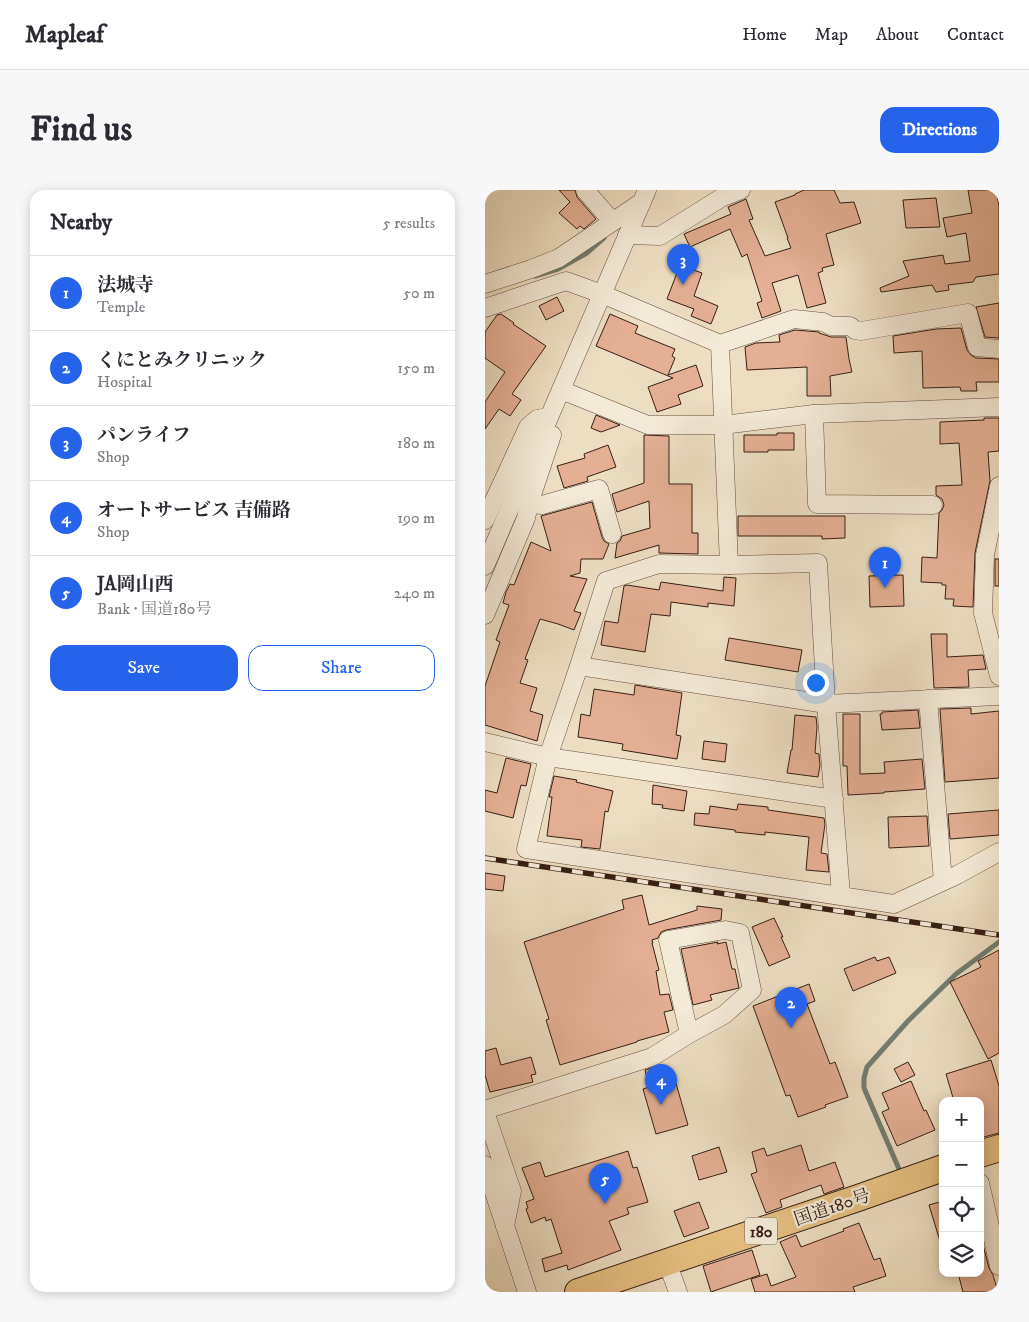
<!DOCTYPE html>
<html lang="en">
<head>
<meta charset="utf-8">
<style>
  :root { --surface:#fff; --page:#f7f7f7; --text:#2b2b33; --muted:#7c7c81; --line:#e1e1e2; --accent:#2563eb }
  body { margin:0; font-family:"IM FELL DW Pica","Noto Serif JP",serif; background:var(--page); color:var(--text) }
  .controls { position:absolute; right:15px; bottom:15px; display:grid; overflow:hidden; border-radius:10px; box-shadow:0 2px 12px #0003 }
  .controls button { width:45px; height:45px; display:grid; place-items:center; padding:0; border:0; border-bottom:1px solid var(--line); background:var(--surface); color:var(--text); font:25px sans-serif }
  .you { position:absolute; left:330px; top:492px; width:18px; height:18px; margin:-12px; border:4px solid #fff; border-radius:50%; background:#1a73e8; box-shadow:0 0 0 8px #1a73e833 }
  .badge { display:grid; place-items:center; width:32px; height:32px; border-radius:50%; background:var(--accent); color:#fff; font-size:16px; font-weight:700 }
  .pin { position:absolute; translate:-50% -41px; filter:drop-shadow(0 1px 2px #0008) }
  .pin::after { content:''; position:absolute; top:26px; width:18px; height:15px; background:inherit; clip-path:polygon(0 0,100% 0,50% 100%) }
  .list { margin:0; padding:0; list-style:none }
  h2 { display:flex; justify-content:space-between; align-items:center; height:65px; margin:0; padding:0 20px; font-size:21px }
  h2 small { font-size:16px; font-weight:400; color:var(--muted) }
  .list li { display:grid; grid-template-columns:32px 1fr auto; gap:15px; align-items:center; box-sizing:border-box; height:75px; padding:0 20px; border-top:1px solid var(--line) }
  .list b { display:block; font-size:19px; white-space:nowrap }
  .list p { margin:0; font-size:16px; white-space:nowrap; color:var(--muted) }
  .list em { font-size:16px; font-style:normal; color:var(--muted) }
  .actions { display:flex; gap:10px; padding:15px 20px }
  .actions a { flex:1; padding:11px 0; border:1px solid var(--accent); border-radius:15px; text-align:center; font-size:18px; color:var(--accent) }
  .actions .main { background:var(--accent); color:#fff }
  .icon { flex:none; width:28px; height:28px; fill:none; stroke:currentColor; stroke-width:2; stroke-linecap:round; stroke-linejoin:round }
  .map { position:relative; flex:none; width:514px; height:1102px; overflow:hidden; border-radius:15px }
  header { display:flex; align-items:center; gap:30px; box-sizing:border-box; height:70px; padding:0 25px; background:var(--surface); border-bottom:1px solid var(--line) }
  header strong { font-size:24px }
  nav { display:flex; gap:28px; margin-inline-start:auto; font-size:18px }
  .intro { display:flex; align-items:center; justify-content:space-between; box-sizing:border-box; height:120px; padding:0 30px }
  h1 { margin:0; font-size:35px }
  .button { padding:12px 22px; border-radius:15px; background:var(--accent); color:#fff; font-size:18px; font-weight:700 }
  main { display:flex; gap:30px; padding:0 30px }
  aside { flex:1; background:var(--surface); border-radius:15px; box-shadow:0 2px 12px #0003 }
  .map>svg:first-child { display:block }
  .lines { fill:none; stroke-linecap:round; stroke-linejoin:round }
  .stream { stroke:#727d6f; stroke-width:5 }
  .building { fill:#e4af93; stroke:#361e13 }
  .minor-casing { stroke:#644e3f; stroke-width:19 }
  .highway-casing { stroke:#361e13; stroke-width:28 }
  .minor { stroke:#f3ead7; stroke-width:18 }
  .highway { stroke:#e6bf81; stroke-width:26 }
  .rail-casing { stroke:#361e13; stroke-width:5.5 }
  .rail { stroke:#f3ead7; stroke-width:4; stroke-dasharray:11; stroke-linecap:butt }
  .labels { text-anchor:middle; stroke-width:4.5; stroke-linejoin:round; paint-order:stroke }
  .shield { fill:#f3ead7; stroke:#6f5b4e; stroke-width:1 }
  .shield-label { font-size:16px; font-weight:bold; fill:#361e13 }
  .street-label { font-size:18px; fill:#361e13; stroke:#f3ead7 }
</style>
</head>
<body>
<header>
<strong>Mapleaf</strong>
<nav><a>Home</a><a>Map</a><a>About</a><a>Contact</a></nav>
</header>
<div class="intro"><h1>Find us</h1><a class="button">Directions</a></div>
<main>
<aside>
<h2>Nearby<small>5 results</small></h2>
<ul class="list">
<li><span class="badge">1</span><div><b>法城寺</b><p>Temple</p></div><em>50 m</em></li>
<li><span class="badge">2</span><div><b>くにとみクリニック</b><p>Hospital</p></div><em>150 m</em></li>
<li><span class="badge">3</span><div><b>パンライフ</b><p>Shop</p></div><em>180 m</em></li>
<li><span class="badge">4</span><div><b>オートサービス 吉備路</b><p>Shop</p></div><em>190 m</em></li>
<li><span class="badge">5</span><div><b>JA岡山西</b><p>Bank · 国道180号</p></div><em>240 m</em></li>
</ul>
<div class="actions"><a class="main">Save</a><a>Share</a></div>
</aside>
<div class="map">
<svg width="514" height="1102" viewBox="0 0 514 1102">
  <rect width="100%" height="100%" fill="#eddec2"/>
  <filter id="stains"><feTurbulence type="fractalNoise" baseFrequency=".004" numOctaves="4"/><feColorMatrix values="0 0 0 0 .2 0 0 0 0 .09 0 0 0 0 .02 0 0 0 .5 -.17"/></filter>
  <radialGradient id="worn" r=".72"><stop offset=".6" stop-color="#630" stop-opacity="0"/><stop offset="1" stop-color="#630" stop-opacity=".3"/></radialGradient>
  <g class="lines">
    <g class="stream">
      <polyline points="50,86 73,79 102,63 119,48"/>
      <polyline points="414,979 379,898 379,888 382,877 423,831 471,784 514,752"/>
    </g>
  </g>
  <g class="building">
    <polygon points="74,0 90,0 92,7 111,29 99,39 95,36 92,39 74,23 85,12"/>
    <polygon points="319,0 349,0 355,13 369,12 376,33 341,44 349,75 337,78 338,81 333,83 341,113 322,118 313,85 287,93 296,121 277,128 272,113 277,111 262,64 257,67 245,39 205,57 199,44 246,24 243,17 261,9 268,29 264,30 280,66 306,58 302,48 303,48 290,12 310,5 310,4"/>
    <polygon points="483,0 511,0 514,16 514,84 491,87 488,92 463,95 464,100 451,102 447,95 396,102 395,98 424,86 418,71 458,65 460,74 485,71 481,43 462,47 458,28 487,23"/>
    <polygon points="451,8 455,37 421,38 418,10"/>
    <polygon points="195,75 217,83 209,106 233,116 226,134 206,126 209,119 182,109"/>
    <polygon points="72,107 79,121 61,130 54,116"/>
    <polygon points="514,113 514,148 500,147 491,117"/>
    <polygon points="16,124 29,133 28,134 61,156 27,204 36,210 25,226 14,219 0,239 0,212 20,182 0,168 0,142 12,125"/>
    <polygon points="125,124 153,136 150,143 190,159 187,166 190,168 183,185 211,175 218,196 193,205 196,214 172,222 163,197 188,188 111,156"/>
    <polygon points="476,138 482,160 486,165 491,168 514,169 514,192 491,192 492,201 476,201 475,197 438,198 437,161 409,163 408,146 451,139"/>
    <polygon points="310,140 334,142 334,143 346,147 361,147 364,169 367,182 345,186 346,206 322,206 322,177 262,180 260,157 271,153 295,152 294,145"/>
    <polygon points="111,225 135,235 116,242 106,238"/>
    <polygon points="499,228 514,228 514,261 503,262 505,291 490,363 488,417 468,416 469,409 460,409 461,395 457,395 457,393 436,392 437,367 452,368 454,323 457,320 459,315 457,309 451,305 451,296 477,295 474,253 455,254 455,232 499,230"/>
    <polygon points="292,243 309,243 309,260 283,260 283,262 259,262 259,245 292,245"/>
    <polygon points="159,245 184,246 184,294 207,294 207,343 213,343 213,364 174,363 174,355 130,368 132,353 135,351 137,346 165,338 164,311 132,322 127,304 159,293"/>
    <polygon points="123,255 131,277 102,287 103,291 79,298 72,276 100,268 99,264"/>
    <polygon points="107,312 117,347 119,351 124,354 118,369 96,369 95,383 85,386 102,389 89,421 96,423 89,440 73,434 55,429 40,469 43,470 35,493 52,498 45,521 58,525 52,551 0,535 0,496 15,452 11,450 24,415 18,413 21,402 25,394 29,395 46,352 66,361 56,326"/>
    <polygon points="253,326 360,326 360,348 337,349 337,346 253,346"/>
    <rect x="510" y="369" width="4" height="27"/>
    <polygon points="418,385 419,416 385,417 384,386"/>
    <polygon points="239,387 251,388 249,416 223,413 223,417 186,412 185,426 166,424 160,462 116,455 120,431 133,433 139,396 142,395 174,400 176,392 238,401"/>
    <polygon points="446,444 462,444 462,467 498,465 501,479 483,480 484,497 449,498"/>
    <polygon points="244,448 317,460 313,482 240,470"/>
    <polygon points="150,495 197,503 191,545 196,546 192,569 137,560 138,554 93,547 96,524 105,526 109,499 149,505"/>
    <polygon points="486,518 486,524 514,521 514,588 460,592 455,519"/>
    <polygon points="433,520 435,538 397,540 395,524 397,524 397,522"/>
    <polygon points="358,524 375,524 375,584 400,583 399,572 437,569 440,599 399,602 399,603 363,605 362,576 358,576"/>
    <polygon points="310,525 331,527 332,537 330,563 334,564 335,575 333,587 302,583 306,560 307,560"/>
    <polygon points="219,551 242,554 240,572 217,569"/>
    <polygon points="21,568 46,574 41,596 36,595 28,628 0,621 0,600 12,603"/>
    <polygon points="69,586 92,590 91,592 128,601 123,622 120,621 115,659 96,657 97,650 62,646 67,607 64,607"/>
    <polygon points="168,595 202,601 199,621 177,618 178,615 167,614"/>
    <polygon points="253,614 283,617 283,620 339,628 340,634 336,663 342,664 344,682 321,680 324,647 280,642 280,645 250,642 250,640 209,635 210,623 224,624 225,616 252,620"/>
    <polygon points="514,620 514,645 465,649 463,624"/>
    <polygon points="442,626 444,656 404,658 403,627"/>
    <polygon points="0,683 20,686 18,701 0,699"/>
    <polygon points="157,705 164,735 212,720 212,716 237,719 236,730 181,740 176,742 173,748 167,750 168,753 167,753 174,780 171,781 175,805 184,804 188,820 179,822 184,842 152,851 152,852 75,875 61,830 64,829 39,752 139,719 137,710"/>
    <polygon points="289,728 298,747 296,747 305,767 284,776 267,737"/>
    <polygon points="233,752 232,754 241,752 247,779 250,779 254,798 225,805 227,810 208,815 196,759"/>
    <polygon points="514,760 514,863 503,869 465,792 496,777 493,771"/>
    <polygon points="390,767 392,771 404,767 411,783 368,801 359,779"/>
    <polygon points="324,794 330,811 322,814 345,874 350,872 363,907 340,915 341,917 313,927 305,905 301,906 268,816"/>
    <polygon points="11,858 16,875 46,867 51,884 46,885 48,892 5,902 0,885 0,861"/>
    <polygon points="506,870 514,896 514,943 495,948 495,911 469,911 461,884"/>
    <polygon points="423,872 430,885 416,892 409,879"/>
    <polygon points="174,875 179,893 190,890 203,935 171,944 158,899 164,897 160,880"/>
    <polygon points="426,891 439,921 441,920 450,940 412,956 397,922 404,919 397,903"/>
    <polygon points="316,955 324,981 350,972 359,997 339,1004 336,995 295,1010 297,1017 281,1023 266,984 272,982 267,962 279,958 282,966"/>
    <polygon points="234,957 242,982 214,990 207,966"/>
    <polygon points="143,961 148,978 152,977 163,1012 142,1018 144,1024 124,1031 136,1060 83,1080 82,1075 60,1082 57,1069 77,1063 66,1029 61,1031 60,1027 46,1033 41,1019 43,1018 41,1012 49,1009 37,978 55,972 60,987"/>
    <polygon points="458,1011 458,1051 455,1051 444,1015"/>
    <polygon points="214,1012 224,1038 199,1047 189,1021"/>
    <polygon points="374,1033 389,1070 395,1068 401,1086 368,1097 370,1102 270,1102 266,1089 282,1084 286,1096 311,1087 295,1052 311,1045 316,1057 359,1041 358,1039"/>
    <polygon points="495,1051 497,1051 504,1078 508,1085 513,1102 478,1102 473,1083 495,1083"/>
    <polygon points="267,1060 275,1085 226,1102 218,1076"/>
  </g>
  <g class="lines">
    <g class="minor-casing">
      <g id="minor">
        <polyline points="100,0 127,31"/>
        <polyline points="142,45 175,46 236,8 256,0"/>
        <polyline points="0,94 46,79 74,68 157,12"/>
        <polyline points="0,118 81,91 117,104 235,154 309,129 338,132 346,136 365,136 370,140 376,141 483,123 492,157 514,159"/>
        <polyline points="235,154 244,375"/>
        <polyline points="76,200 163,235 238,235 329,224 514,217"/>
        <polyline points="329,224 332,314 448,315"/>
        <polyline points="514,296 500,365 498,423 514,486"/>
        <polyline points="44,314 57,315 114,299 127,344"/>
        <polyline points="0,330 43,237 52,229 64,227"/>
        <polyline points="0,376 162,0"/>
        <polyline points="0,425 41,328 44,314 67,245"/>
        <polyline points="94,476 341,514 514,506"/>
        <polyline points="443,509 458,691"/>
        <polyline points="0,552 63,567 349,609"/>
        <polyline points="356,705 341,514 333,373 244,375 174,374 121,391 94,476 63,567 41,659 409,714 472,685 514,662"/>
        <polyline points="0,920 167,867 204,844 239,825 267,800 255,743 240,740 183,750 204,844"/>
        <polyline points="0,922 27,1001 20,1036"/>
        <polyline points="0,975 42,1102"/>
        <polyline points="495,993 514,1076"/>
        <polyline points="182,1072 193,1102"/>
      </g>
    </g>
    <g class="highway-casing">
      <g id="highway">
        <polyline points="495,964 514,958"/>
        <polyline points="93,1102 373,1008 458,978"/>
      </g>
    </g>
    <use href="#minor" class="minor"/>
    <use href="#highway" class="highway"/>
    <g class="rail-casing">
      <polyline id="rail" points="0,668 514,745"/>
    </g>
    <use href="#rail" class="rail"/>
  </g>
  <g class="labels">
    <rect class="shield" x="260" y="1027.5" width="32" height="27" rx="4"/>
    <g class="shield-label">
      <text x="276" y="1047">180</text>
    </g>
    <g class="street-label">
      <text transform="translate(347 1017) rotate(-19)" y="6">国道180号</text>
    </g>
  </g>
  <rect width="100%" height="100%" filter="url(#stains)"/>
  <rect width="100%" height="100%" fill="url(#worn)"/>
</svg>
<div class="controls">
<button>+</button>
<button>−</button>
<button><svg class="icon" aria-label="locate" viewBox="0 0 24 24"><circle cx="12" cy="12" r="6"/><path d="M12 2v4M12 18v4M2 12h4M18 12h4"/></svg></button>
<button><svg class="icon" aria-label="layers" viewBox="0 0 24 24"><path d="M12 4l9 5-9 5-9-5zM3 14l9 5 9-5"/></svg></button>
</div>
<div class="you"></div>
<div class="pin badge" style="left:400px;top:398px">1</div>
<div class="pin badge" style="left:306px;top:838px">2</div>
<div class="pin badge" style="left:198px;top:95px">3</div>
<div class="pin badge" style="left:176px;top:915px">4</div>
<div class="pin badge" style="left:120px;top:1014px">5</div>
</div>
</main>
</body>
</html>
